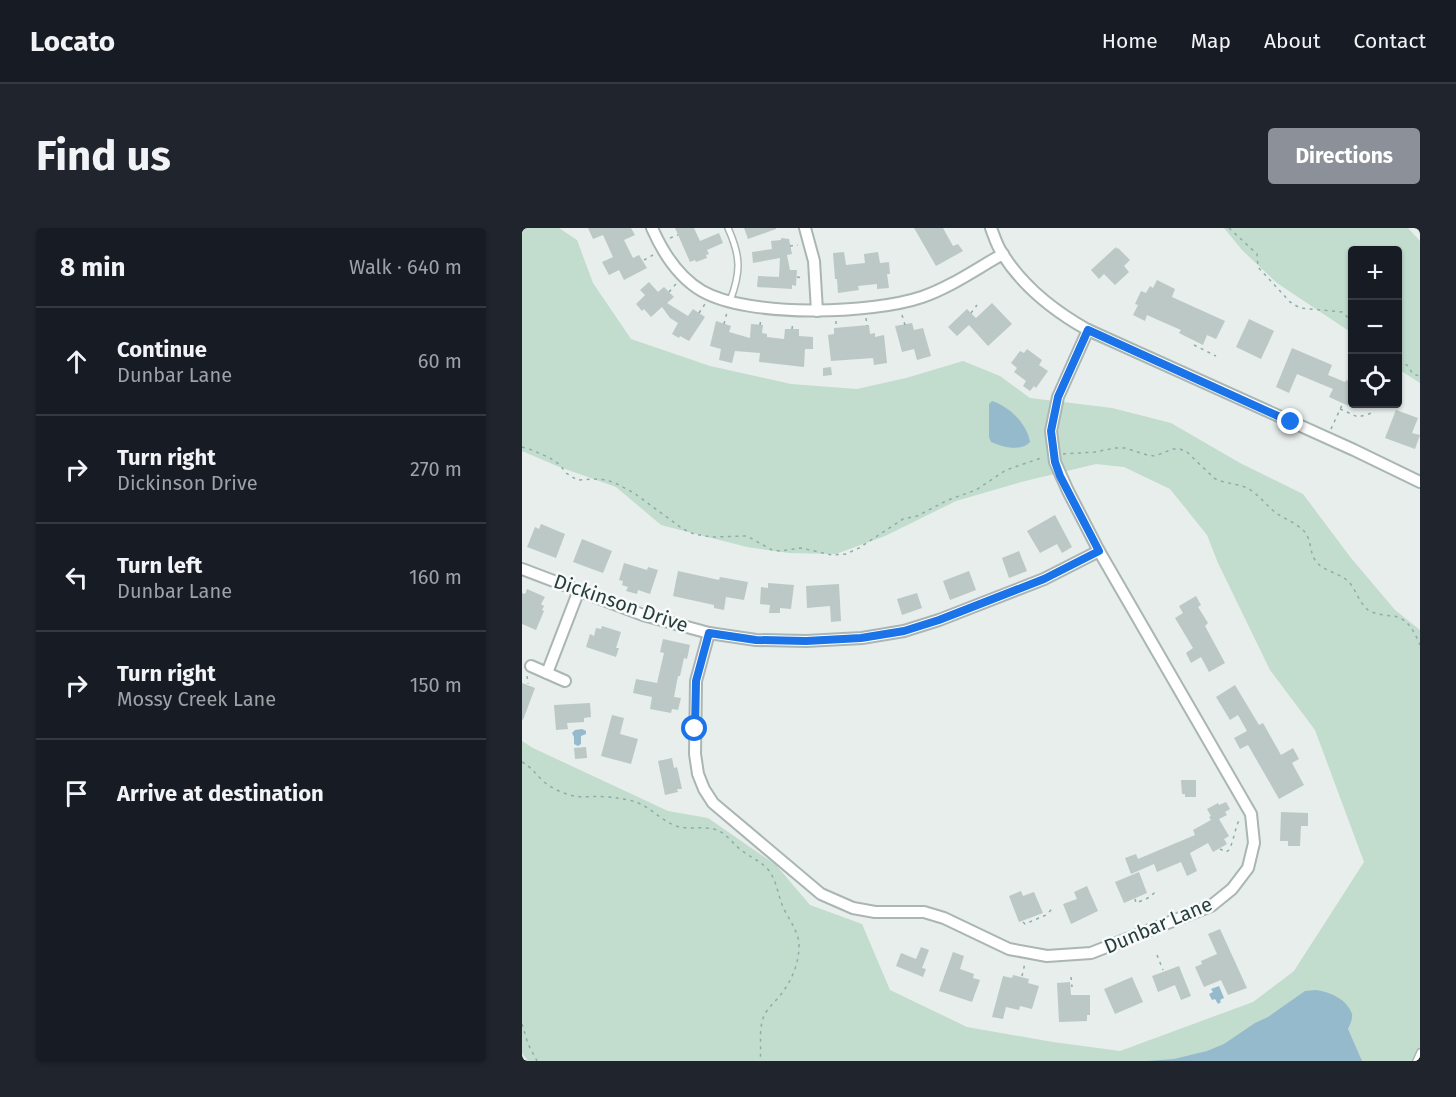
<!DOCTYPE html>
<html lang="en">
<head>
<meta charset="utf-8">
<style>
  :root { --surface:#171b24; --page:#20242c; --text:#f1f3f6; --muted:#9ea1a6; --line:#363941; --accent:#8c9099 }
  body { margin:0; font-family:"Fira Sans",sans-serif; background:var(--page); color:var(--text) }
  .controls { position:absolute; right:18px; top:18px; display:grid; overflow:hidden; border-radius:6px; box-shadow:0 2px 4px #0004 }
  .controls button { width:54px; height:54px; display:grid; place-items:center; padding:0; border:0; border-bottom:2px solid var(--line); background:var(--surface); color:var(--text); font:30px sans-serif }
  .stop { position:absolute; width:18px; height:18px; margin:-14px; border:4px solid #1a73e8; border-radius:50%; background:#fff }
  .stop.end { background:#1a73e8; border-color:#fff; box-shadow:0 2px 6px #0008 }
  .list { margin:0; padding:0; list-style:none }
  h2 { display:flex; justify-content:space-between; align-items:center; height:78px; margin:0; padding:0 24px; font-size:26px }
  h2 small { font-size:20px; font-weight:400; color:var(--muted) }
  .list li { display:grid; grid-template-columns:39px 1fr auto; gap:18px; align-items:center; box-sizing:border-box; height:108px; padding:0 24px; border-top:2px solid var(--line) }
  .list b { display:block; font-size:22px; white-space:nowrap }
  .list p { margin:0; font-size:20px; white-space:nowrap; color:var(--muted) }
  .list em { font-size:20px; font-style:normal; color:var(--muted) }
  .icon { flex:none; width:33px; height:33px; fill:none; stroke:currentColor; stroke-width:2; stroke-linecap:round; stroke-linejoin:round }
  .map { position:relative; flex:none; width:898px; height:833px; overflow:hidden; border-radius:6px }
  header { display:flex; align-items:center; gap:36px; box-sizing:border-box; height:84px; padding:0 30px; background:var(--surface); border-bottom:2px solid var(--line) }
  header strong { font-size:28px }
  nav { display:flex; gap:33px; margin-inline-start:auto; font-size:21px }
  .intro { display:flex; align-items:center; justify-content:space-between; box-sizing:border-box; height:144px; padding:0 36px }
  h1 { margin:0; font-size:42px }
  .button { padding:15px 27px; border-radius:6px; background:var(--accent); color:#fff; font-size:21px; font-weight:700 }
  main { display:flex; gap:36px; padding:0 36px }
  aside { flex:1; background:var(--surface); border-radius:6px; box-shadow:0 2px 4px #0004 }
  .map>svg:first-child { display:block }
  .green { fill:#c2dcce }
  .water { fill:#95bacc }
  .building { fill:#bcc8c5 }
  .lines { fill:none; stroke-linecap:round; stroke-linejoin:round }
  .service-casing { stroke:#aab6b4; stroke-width:8 }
  .minor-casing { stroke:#aab6b4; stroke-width:14 }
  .path { stroke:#8baea9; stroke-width:1.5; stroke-dasharray:3 4.5; stroke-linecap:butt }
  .service { stroke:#fff; stroke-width:5 }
  .minor { stroke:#fff; stroke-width:10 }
  .route { stroke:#1a73e8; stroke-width:8 }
  .labels { text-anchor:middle; stroke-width:5; stroke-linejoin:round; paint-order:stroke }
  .street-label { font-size:20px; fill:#273e3c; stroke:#f7faf9 }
</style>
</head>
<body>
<header>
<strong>Locato</strong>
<nav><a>Home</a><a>Map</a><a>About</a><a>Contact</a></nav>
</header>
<div class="intro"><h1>Find us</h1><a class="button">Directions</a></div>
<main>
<aside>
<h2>8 min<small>Walk · 640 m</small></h2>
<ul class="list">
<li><svg class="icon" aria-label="ahead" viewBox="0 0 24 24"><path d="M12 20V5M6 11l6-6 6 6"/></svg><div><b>Continue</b><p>Dunbar Lane</p></div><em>60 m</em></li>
<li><svg class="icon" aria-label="right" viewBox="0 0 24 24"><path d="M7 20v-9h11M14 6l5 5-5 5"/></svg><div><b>Turn right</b><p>Dickinson Drive</p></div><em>270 m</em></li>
<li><svg class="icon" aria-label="left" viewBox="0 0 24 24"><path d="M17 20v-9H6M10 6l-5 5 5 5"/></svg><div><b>Turn left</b><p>Dunbar Lane</p></div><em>160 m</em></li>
<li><svg class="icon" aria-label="right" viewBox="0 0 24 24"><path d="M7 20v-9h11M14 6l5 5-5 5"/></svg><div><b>Turn right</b><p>Mossy Creek Lane</p></div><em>150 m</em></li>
<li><svg class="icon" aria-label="arrive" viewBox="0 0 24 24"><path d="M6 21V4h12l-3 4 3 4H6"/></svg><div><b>Arrive at destination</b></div></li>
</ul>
</aside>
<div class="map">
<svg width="898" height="833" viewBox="0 0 898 833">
  <rect width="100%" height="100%" fill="#e7eeec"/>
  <g class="green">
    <polygon points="0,0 37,0 55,12 71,55 109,111 188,138 269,156 335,161 384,150 441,133 478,148 508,170 590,180 649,195 718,235 781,266 829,330 873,382 898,402 898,833 6,833 0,825 0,513 11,520 146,583 186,590 254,637 288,677 340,696 368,762 445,799 531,814 598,823 731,774 772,743 842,634 793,502 748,442 696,335 685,307 648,261 602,239 574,236 499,254 434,273 363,308 314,326 267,325 225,319 139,297 94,259 35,238 0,223"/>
    <polygon points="702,0 886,0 898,13 898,155 876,141 876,22 830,22 830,105 755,55 720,22"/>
  </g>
  <g class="water">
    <path d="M470,173C488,179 505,196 508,214C499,224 480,219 469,214L467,209V176Z"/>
    <polygon points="60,501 64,503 64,506 59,508 59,516 56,518 52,516 52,509 50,505 53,502"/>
    <polygon points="697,758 702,770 698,772 699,774 696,776 693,771 690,772 687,766 691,764 689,761"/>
    <path d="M794,762C808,764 825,771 830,786C831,791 828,796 826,801L840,833H625L652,831L685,823L702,816L733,795L746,789L783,763Z"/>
  </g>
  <g class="building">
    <polygon points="66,0 109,0 113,7 102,12 111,30 117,27 125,40 102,52 97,42 87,47 80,34 91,29 81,7 71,11"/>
    <polygon points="153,0 172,0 178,13 197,5 201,15 185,22 187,26 184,27 185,30 174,34 173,32 168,34"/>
    <polygon points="222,0 254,0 254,1 226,11"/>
    <polygon points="392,0 421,0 431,18 436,16 441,23 414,38"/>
    <polygon points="259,10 267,11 270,26 265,27 268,42 275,42 274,58 270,57 270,61 235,59 236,48 257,49 258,30 231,35 230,24 250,21 249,13 259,12"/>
    <polygon points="594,19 595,21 596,20 608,32 602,38 607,44 593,57 582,46 577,51 569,42"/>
    <polygon points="322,24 324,37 343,35 342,26 356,24 358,35 367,34 368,46 365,46 367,60 355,61 355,56 336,58 337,62 316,65 315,51 313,51 311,25"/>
    <polygon points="635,52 653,61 650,69 703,93 694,111 685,107 681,117 657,105 659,102 636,92 625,87 623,93 611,87 616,77 613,76 619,63 624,65 628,58 631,60"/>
    <polygon points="127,54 136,64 142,59 152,69 145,75 166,88 171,81 183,89 167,113 158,108 157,110 150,106 156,95 148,90 140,79 129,89 122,81 120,83 114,76 123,67 118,62"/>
    <polygon points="470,75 490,96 466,118 447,97 435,108 426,99 445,81 454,90"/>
    <polygon points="727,91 752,103 739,131 714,119"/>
    <polygon points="194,93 209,98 207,104 228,110 229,96 241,97 240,105 245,106 245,109 262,111 263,101 277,101 277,108 291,109 291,121 283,121 282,139 237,134 238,125 213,123 210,135 197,132 199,121 188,118"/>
    <polygon points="390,95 392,102 401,100 409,128 395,132 392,121 380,124 373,98"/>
    <polygon points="347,97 348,106 353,105 353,109 362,107 365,135 352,137 351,130 309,133 306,107 312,106 312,100"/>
    <polygon points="770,120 810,137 806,147 823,154 824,152 831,155 831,180 807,169 811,161 775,146 767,165 754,159"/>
    <polygon points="505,121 520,132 517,137 526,143 514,160 512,158 508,163 501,158 504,153 492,144 495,140 489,135 498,123 502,125"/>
    <polygon points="309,139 310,147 301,148 301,140"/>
    <polygon points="874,182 896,190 890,205 898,207 893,221 863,210"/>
    <polygon points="533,287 550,319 540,325 535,316 518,325 505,303"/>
    <polygon points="19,296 43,306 34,330 5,319 13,299 17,301"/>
    <polygon points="60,311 90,323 81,345 51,334"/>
    <polygon points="497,323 505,343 487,350 480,330"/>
    <polygon points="102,335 125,342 126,339 136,342 128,366 116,362 115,366 104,363 106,359 100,357 101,353 97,352"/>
    <polygon points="156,343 197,352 198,349 226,354 222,372 204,369 202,382 192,380 192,377 151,368"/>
    <polygon points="447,343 454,362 428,372 421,353"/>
    <polygon points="246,355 272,357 269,381 258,380 258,385 247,385 248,377 238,376 239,359 246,360"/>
    <polygon points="317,356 319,393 309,394 308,378 285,380 284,358"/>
    <polygon points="5,361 23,369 19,376 22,378 20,382 22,383 14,402 0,396 0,365 3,366"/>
    <polygon points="395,365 400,380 380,387 375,371"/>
    <polygon points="674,368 679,377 676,379 686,395 683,398 703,435 687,444 679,429 669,435 664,425 671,420 653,390 661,385 657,378"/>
    <polygon points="80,398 99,404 94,420 97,420 94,429 64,419 68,406 72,408 74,400 79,401"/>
    <polygon points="141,411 168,417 165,431 162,430 158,448 156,448 152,469 159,470 156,482 150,481 149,485 128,481 130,469 111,465 114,451 135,455 142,425 138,424"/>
    <polygon points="0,455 13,460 1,492 0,491"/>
    <polygon points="713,457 737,497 741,495 759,527 771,520 777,531 770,535 782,557 757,571 726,517 718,521 712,510 725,503 716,487 708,492 694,469"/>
    <polygon points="68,475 69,489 62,490 62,494 45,495 46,501 34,502 32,477"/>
    <polygon points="90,487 102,490 98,506 116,511 109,536 79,528"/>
    <polygon points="64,519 65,530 53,531 52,520"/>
    <polygon points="150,530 152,540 155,539 160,561 155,561 156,564 143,567 136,533"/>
    <polygon points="659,552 674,552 674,569 663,569 663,566 660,566"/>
    <polygon points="704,574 708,581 703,584 705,587 697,591 707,608 702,611 705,616 691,624 686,615 668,625 675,643 665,648 659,634 635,644 632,636 609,646 603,630 614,626 616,631 673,607 671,602 689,592 687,589 689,588 685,581 696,575 697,577"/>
    <polygon points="759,584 786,585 786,598 779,598 778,618 766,618 766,613 758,613"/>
    <polygon points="617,644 625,665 602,675 593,654"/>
    <polygon points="565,658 576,683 549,696 541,676 555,671 552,664"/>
    <polygon points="499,663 501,668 512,664 521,685 497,694 487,668"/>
    <polygon points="698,701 725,760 706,767 699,752 682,759 673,739 680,736 679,733 695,726 686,706"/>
    <polygon points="399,719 407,722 400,740 404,741 401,749 374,738 379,725 394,731"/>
    <polygon points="431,724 442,728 438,741 452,746 451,750 458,752 450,774 417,763"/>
    <polygon points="657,738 669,768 659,772 653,757 636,764 630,748"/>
    <polygon points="491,747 507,751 506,755 517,758 510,781 498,778 497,782 484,779 481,791 470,789 481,748 490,750"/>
    <polygon points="610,749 621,774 593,786 582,761"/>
    <polygon points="548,754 549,767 568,767 568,787 565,787 565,793 537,794 535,755"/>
  </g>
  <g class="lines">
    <g class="service-casing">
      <g id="service">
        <path d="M206,0C219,29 219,44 208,73"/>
        <polyline points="894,833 898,824"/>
      </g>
    </g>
    <g class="minor-casing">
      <g id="minor">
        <path d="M130,0C141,25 156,49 180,63C227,90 350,86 400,69C429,59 454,41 481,26"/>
        <polyline points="283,0 292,33 295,83"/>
        <path d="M469,0C472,8 475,18 480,25C501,59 532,83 566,102L832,222L898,254"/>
        <polyline points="0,341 121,387 187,405 234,412 284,413 340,410 382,403 417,392 522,351 577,323"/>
        <polyline points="187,405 174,453 173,526 176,546 182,561 191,575 299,666 331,680 353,684 402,684 422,690 487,721 525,728 569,725 689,678 710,661 726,640 732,615 729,586 577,323 546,263 533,234 529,203 536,169 566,102"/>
        <polyline points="9,438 43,453"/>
        <polyline points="25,445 57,362"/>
      </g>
    </g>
    <g class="path">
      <polyline points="707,0 735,26 736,39 768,74 778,80 820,84 830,93"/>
      <polyline points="148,10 156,7"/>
      <polyline points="268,18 276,17"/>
      <polyline points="122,32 131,27"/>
      <polyline points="275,49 282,50"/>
      <polyline points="147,64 154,56"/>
      <polyline points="177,85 183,76"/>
      <polyline points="449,85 455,77"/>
      <polyline points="380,87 383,97"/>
      <polyline points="344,90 345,98"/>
      <polyline points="314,93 314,100"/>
      <polyline points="202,96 205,84"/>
      <polyline points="238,97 239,91"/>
      <polyline points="270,101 271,94"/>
      <polyline points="672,117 694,128"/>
      <polyline points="876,135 885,137 891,146 898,148"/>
      <polyline points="818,181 836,189 850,185"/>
      <polyline points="809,201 821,175"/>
      <polyline points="0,219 10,222 28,230 38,237 44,245 55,252 75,251 85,252 95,256 112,265 161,301 172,306 190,309 225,308 250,322 258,323 279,320 310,327 324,326 337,320 381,291 395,288 426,272 454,262 484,242 522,229"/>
      <path d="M541,226L573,224L593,220H603L625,227L633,228L651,221H658L665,224L692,250C702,256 716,255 727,261C737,267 745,278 754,285C763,291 774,295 781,302C790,311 787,323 793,332C801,344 817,344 827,354C834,362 837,374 845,381C848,384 853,385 857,386C863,388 870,387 875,389C888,393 893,406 898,417"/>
      <polyline points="5,448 6,456"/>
      <path d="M0,534C9,539 13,545 20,552C27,559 38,564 48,567C61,571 71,567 84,569C92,569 99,571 107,572C128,577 136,591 154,598C166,602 178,598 191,601C203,603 210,615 219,622C229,630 241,634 248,644C255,655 256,667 261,679C267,692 278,705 277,720C276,739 268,756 256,770C251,776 245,781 242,788C236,802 240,818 238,833"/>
      <path d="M698,621L704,624L707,622C712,612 713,600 718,590"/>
      <polyline points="613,671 614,675 626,670 636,662"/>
      <polyline points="501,694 503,696 524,687 530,681"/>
      <polyline points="635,727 641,742"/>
      <polyline points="500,748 503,735"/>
      <polyline points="549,749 550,759"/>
      <polyline points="0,796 6,816 15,833"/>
    </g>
    <use href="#service" class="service"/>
    <use href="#minor" class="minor"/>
  </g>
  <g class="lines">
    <polyline class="route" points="173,501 174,453 187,405 234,412 284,413 339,410 382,403 417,392 522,351 577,323 538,248 533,234 529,203 536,169 566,102 769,194"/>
  </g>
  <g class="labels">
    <g class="street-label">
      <text transform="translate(99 375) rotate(19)" y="7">Dickinson Drive</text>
      <text transform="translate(636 697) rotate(-23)" y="7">Dunbar Lane</text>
    </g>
  </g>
</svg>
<div class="controls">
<button>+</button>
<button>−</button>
<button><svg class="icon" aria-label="locate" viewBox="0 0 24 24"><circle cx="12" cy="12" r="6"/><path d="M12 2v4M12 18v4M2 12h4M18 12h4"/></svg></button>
</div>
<div class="stop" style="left:173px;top:501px"></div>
<div class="stop end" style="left:769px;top:194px"></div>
</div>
</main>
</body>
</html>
